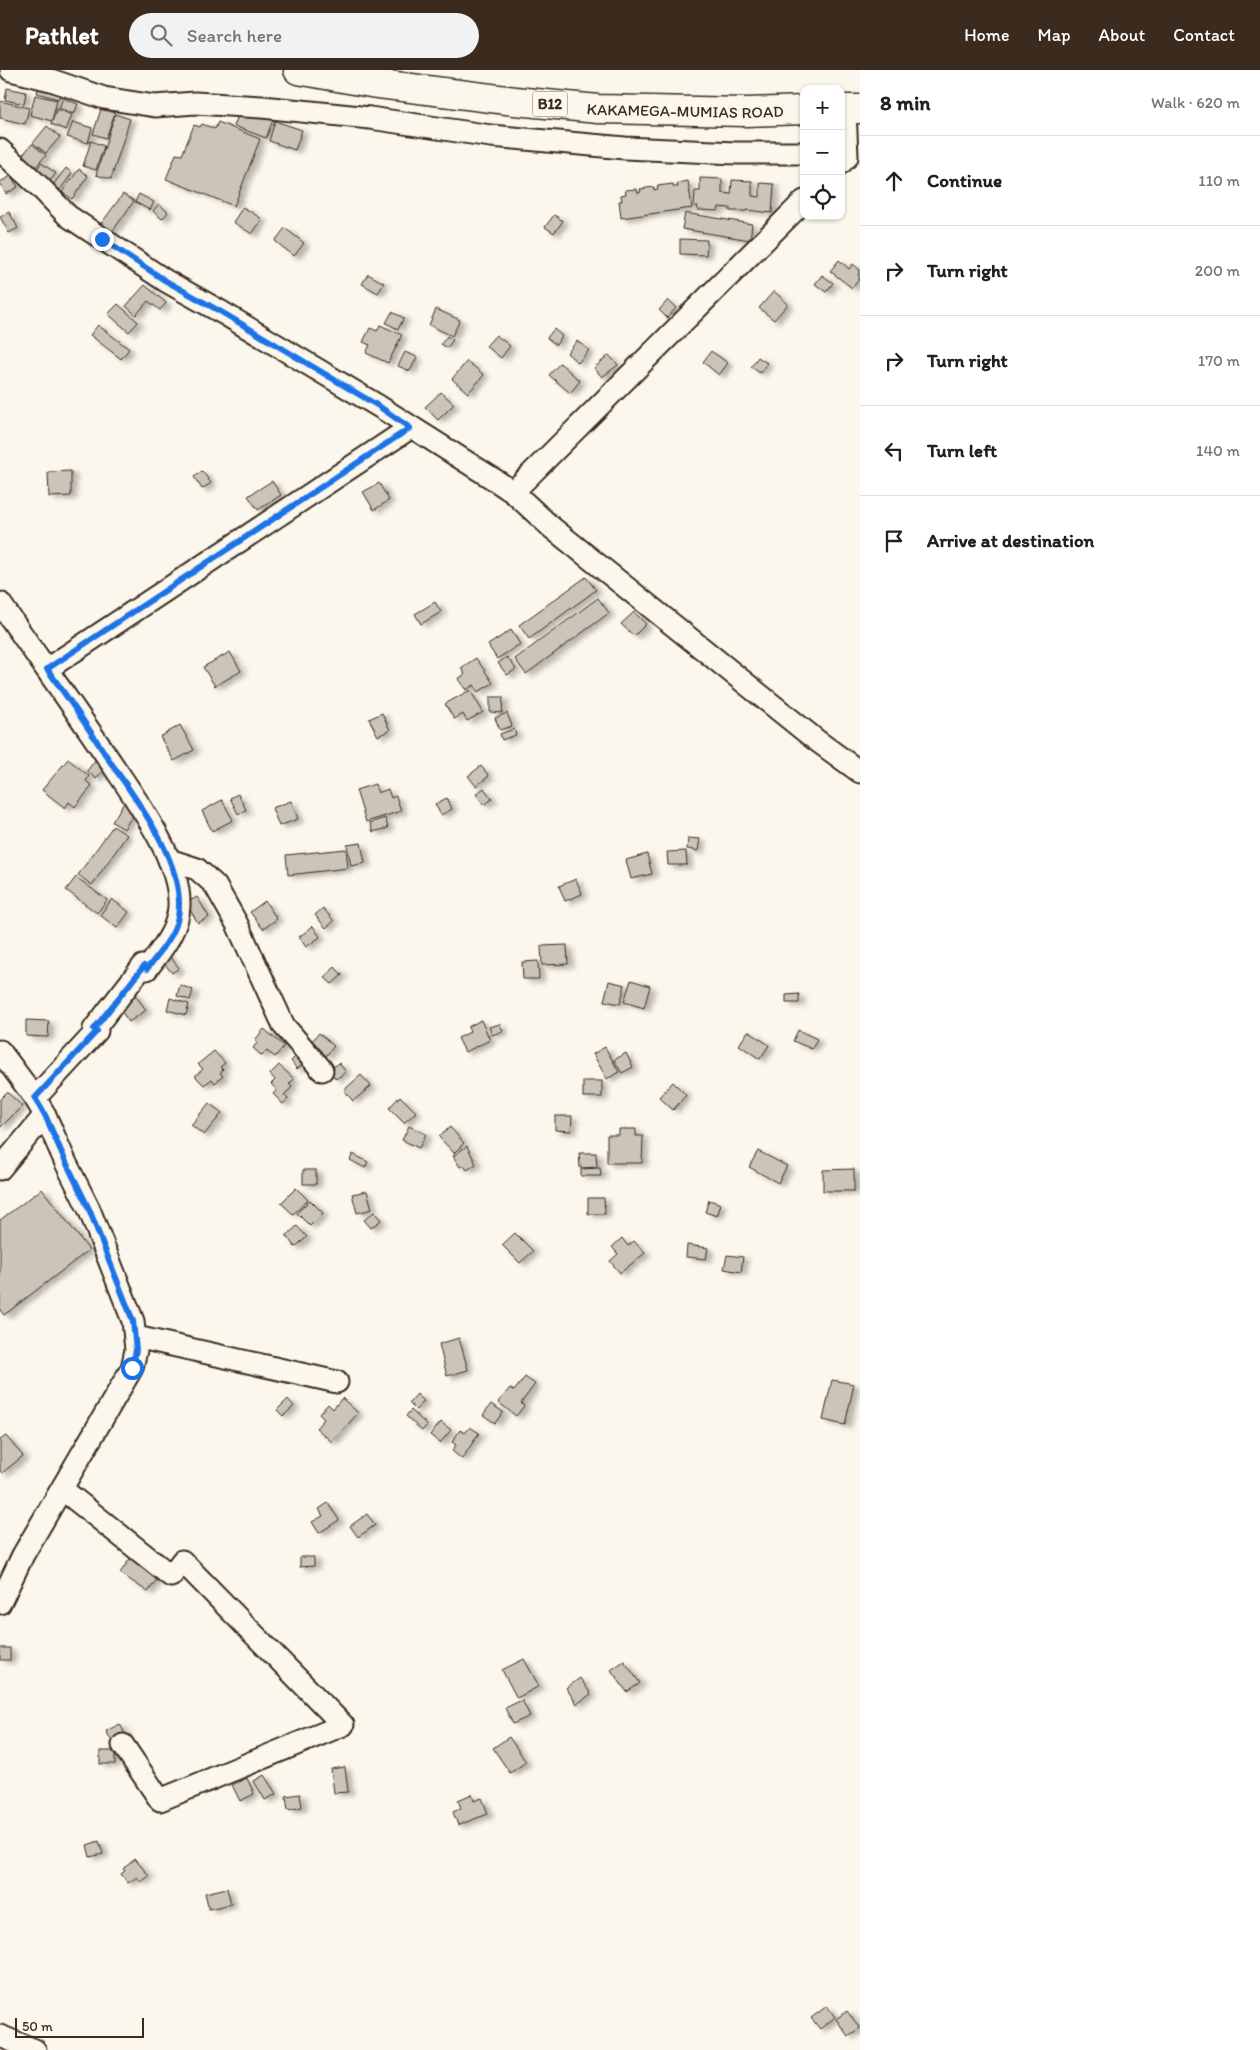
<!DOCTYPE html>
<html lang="en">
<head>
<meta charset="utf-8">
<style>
  :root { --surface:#fff; --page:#f2f2f2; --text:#202124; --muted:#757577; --line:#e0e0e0; --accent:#3b2a1e }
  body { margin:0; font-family:Itim,sans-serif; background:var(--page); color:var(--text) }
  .controls { position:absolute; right:15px; top:15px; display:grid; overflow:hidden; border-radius:10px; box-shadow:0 1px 4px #0004 }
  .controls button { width:45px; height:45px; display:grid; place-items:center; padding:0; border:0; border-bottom:1px solid var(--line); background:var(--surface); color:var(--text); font:25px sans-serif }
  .scale { position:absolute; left:15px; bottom:12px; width:129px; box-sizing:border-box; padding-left:5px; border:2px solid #3b2a1e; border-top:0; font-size:14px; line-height:18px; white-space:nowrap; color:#3b2a1e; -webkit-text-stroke:4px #fbf7ec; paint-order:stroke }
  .stop { position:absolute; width:15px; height:15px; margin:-11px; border:4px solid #1a73e8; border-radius:50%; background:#fff }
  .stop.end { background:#1a73e8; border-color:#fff; box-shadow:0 1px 5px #0008 }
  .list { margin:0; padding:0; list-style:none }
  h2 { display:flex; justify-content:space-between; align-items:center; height:65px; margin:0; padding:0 20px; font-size:21px }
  h2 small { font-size:16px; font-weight:400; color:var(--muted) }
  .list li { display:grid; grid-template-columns:32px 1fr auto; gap:15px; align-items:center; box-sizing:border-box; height:90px; padding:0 20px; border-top:1px solid var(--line) }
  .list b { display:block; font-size:19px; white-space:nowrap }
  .list em { font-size:16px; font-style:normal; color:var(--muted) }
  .icon { flex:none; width:28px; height:28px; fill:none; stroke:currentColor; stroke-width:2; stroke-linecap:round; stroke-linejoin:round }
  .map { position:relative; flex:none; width:860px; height:1980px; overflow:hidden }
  header { display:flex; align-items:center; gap:30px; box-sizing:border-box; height:70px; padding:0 25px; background:var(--accent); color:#fff }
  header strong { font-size:24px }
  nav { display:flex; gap:28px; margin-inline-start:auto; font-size:18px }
  .search { width:350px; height:45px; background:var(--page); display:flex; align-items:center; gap:12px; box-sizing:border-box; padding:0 18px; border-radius:28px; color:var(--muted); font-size:19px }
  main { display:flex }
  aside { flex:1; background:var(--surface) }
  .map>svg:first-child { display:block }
  .building { fill:#ccc4b9; stroke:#3b2a1e; filter:url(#shadow) }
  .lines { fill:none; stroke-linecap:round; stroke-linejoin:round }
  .minor-casing { stroke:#3b2a1e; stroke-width:25 }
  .trunk-casing { stroke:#3b2a1e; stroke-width:31 }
  .minor { stroke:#fbf7ec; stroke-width:21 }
  .trunk { stroke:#fbf7ec; stroke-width:28 }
  .route { stroke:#1a73e8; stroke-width:6 }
  .labels { text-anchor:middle; stroke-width:4.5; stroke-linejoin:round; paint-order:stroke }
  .shield { fill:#fbf7ec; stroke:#75685c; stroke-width:1 }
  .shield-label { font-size:15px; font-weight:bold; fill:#3b2a1e }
  .street-label { font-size:16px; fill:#3b2a1e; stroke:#fbf7ec }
</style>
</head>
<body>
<header>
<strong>Pathlet</strong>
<div class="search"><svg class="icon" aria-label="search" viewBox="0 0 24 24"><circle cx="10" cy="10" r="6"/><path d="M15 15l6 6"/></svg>Search here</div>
<nav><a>Home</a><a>Map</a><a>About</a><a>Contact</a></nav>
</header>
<main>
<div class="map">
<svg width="860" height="1980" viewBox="0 0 860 1980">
  <defs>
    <filter id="shadow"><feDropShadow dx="5.5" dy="3" stdDeviation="2.5" flood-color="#0004"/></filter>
  </defs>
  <rect width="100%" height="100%" fill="#fbf7ec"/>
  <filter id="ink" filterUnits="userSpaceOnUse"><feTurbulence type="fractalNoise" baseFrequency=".02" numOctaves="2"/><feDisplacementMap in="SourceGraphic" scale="10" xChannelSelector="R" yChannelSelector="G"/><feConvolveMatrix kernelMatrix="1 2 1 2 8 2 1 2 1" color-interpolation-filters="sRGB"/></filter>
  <g filter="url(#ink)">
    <g class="building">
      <polygon points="39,15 61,22 58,29 37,23"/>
      <polygon points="7,18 26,22 24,34 5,30"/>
      <polygon points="35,25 57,30 52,51 30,45"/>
      <polygon points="63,28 78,34 74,44 59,38"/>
      <polygon points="0,31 29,38 25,54 0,48"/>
      <polygon points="241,38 273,50 266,68 234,56"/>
      <polygon points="57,39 72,45 66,60 51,54"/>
      <polygon points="101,39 115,43 106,68 93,64"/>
      <polygon points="115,44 130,49 111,109 96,105"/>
      <polygon points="275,51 302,60 295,80 269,71"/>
      <polygon points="73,52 92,58 88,73 67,67"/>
      <polygon points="218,52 260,69 234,136 166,109 176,84 182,85 194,55 200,57 202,54 215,59"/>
      <polygon points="47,56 60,67 46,83 33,73"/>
      <polygon points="91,71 104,76 96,100 83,96"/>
      <polygon points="32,74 46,85 34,99 20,88"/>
      <polygon points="41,93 56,103 50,111 36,101"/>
      <polygon points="66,98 72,103 60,120 53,115"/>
      <polygon points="79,99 88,106 72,129 62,122"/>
      <polygon points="11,106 18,117 6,124 0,112"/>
      <polygon points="700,108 722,109 722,123 731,124 732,110 752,111 752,126 760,127 760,113 774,114 772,143 747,140 746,141 730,141 730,138 719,137 718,141 697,140 698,136 694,136 695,121 700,121"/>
      <polygon points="688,111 692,138 621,148 619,131 622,131 621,125 626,124 625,120 637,119 638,123 641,122 640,119 654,117 654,120 658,119 657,116 673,114 673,117 678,117 677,113"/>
      <polygon points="123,124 134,131 109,166 98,158"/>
      <polygon points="139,124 154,132 150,140 135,132"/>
      <polygon points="159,134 168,142 162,149 153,141"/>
      <polygon points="243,137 262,149 252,164 233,152"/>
      <polygon points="9,142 18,158 9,163 0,147"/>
      <polygon points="685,143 752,154 750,170 682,159"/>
      <polygon points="554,145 563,151 554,163 545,157"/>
      <polygon points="285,158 304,173 294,186 275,171"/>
      <polygon points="680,169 707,170 706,185 680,184"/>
      <polygon points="839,190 849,199 853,194 860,200 858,205 860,208 852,218 830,201"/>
      <polygon points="368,204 384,213 378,223 362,214"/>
      <polygon points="822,205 833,213 826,222 815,214"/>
      <polygon points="145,215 166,233 160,240 148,231 136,245 126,236"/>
      <polygon points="774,221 788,234 774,250 759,238"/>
      <polygon points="668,230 676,238 667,248 659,240"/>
      <polygon points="118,234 138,252 129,262 108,244"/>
      <polygon points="436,239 460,250 452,266 429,255"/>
      <polygon points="392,242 404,248 398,259 386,253"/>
      <polygon points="98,255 129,279 121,289 90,265"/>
      <polygon points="380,255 402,265 388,293 366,283 370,275 363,272 370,258 377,261"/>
      <polygon points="554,259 562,266 556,275 547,268"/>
      <polygon points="496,265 510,276 501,288 486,276"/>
      <polygon points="447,266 453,270 447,278 441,274"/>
      <polygon points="577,271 589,280 578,293 567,283"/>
      <polygon points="711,281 728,293 719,305 703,292"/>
      <polygon points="405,282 417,287 410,301 398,296"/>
      <polygon points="609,285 618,295 602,307 594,298"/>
      <polygon points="758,287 767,293 760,303 751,297"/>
      <polygon points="467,291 484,305 468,323 452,309"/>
      <polygon points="560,293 580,311 570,323 549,305"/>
      <polygon points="441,322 454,334 438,350 425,337"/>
      <polygon points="71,401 71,426 49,427 48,402"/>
      <polygon points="202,401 211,413 202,419 194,407"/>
      <polygon points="272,411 281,425 258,440 248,426"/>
      <polygon points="379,413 389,430 374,440 363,422"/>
      <polygon points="586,507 596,520 529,569 519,555"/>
      <polygon points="598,528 609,543 526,604 515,589"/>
      <polygon points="435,532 441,542 421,554 415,544"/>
      <polygon points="634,542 646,554 634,566 621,554"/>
      <polygon points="511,560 520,574 497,589 488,575"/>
      <polygon points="230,582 241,601 215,616 203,597"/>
      <polygon points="507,587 516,599 507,605 498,593"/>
      <polygon points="476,588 493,613 478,622 474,615 466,620 458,609 465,604 461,598"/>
      <polygon points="470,620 483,642 467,651 463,644 454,649 445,634"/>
      <polygon points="490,627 503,627 502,643 490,642"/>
      <polygon points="382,643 390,660 378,666 369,649"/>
      <polygon points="507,643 512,656 500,660 495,648"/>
      <polygon points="180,655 194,680 174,691 160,667"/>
      <polygon points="514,659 516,665 502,670 500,664"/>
      <polygon points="99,685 108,693 96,709 87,701"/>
      <polygon points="68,689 89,706 86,711 92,716 75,737 69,732 65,738 42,720"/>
      <polygon points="481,696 489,706 476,716 468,706"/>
      <polygon points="375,714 378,723 388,719 391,728 396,726 401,741 366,752 356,720"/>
      <polygon points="484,718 492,729 484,735 476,724"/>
      <polygon points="238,724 246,740 238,744 230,728"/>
      <polygon points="447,728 452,739 441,745 435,734"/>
      <polygon points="222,730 233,750 212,761 202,741"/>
      <polygon points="125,731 137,738 124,759 112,752"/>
      <polygon points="291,731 298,749 279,756 272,738"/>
      <polygon points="385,748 388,758 373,762 370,753"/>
      <polygon points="113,756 127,765 92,815 78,805"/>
      <polygon points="688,768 700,769 698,781 687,779"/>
      <polygon points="361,773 365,793 351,796 347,775"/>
      <polygon points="346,779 348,798 288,805 286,785"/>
      <polygon points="686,781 687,795 668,795 667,782"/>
      <polygon points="647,784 652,804 631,809 626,790"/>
      <polygon points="76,807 107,830 97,843 66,820"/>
      <polygon points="576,809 582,824 565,831 559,816"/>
      <polygon points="197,827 209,847 198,853 186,833"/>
      <polygon points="112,829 129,842 117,858 100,845"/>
      <polygon points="265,831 277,849 263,859 250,842"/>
      <polygon points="323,838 334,851 326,858 315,845"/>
      <polygon points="313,856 320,867 306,877 299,867"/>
      <polygon points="567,875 568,894 542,895 541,876"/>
      <polygon points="167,883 179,898 172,903 160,888"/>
      <polygon points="538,891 539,909 523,909 522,892"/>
      <polygon points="335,897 342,905 332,914 324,907"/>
      <polygon points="631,910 650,916 644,938 624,932"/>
      <polygon points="609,911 625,915 620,934 604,931"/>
      <polygon points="180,915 193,920 190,930 177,926"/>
      <polygon points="133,922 146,940 129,952 116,934"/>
      <polygon points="799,924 799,933 786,933 786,925"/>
      <polygon points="170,928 189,934 186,945 167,940"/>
      <polygon points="26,950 49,951 48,967 26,966"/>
      <polygon points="481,950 490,970 465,982 458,968 470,962 468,957"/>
      <polygon points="500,954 503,961 492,965 489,957"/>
      <polygon points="264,959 284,976 275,987 267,981 262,986 253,978 257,973 255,970"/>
      <polygon points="798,960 817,969 812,979 793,971"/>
      <polygon points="748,961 769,975 760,989 739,975"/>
      <polygon points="319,963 334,976 326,986 311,972"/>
      <polygon points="605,977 619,1002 607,1009 593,984"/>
      <polygon points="214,981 225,993 220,997 223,1000 220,1003 223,1006 215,1013 212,1009 204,1015 195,1006 203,999 198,994"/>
      <polygon points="626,983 633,997 622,1003 614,990"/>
      <polygon points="295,987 302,995 297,999 291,991"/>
      <polygon points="339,993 346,1002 336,1009 329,1000"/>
      <polygon points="279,995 294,1009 289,1014 292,1017 284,1025 288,1029 283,1034 273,1024 277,1020 271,1014 275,1010 270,1004"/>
      <polygon points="361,1005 371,1016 353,1031 344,1020"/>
      <rect x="583" y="1011" width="19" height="16"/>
      <polygon points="673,1012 686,1025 673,1040 659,1027"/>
      <polygon points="7,1022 22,1036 0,1058 0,1029"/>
      <polygon points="400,1026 416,1042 404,1053 389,1038"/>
      <polygon points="209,1033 222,1043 204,1065 191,1055"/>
      <polygon points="555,1046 572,1046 571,1061 555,1060"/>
      <polygon points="409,1056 426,1064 419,1078 402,1070"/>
      <polygon points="450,1057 464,1073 454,1083 439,1067"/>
      <polygon points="619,1059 636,1059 636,1066 643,1066 642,1093 607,1093 607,1065 619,1065"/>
      <polygon points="467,1076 476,1094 467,1100 464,1095 460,1097 453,1086"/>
      <polygon points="758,1081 787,1096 778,1113 749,1097"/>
      <polygon points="579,1083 596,1083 597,1097 580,1098"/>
      <polygon points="353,1084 368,1092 365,1098 350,1090"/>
      <polygon points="600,1098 601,1106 581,1106 581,1099"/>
      <polygon points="854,1099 854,1121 823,1121 823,1100"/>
      <rect x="303" y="1100" width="13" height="14"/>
      <polygon points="296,1118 308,1130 293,1144 281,1133"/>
      <polygon points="42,1119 89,1180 4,1245 0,1240 0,1150"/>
      <polygon points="367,1121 372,1139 357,1143 352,1124"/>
      <polygon points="588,1128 604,1128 605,1144 588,1144"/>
      <polygon points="310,1130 323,1143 310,1156 297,1143"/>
      <polygon points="709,1130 721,1134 717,1146 705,1142"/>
      <polygon points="374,1142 381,1150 371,1158 364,1150"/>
      <polygon points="297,1156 307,1167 295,1177 286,1166"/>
      <polygon points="515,1163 533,1181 520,1193 502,1175"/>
      <polygon points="622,1168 628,1176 634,1171 645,1183 620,1203 610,1191 618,1184 612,1177"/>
      <polygon points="687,1175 708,1178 706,1189 686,1187"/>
      <polygon points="727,1185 743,1187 741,1202 724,1199"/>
      <polygon points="459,1268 468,1300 447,1306 439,1274"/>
      <polygon points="525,1307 535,1314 521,1333 524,1336 516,1346 498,1332 510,1318 514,1321"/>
      <polygon points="832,1310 854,1314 845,1355 823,1350"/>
      <polygon points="417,1324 424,1331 416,1340 409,1333"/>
      <polygon points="342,1328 358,1343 332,1372 316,1358 324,1349 319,1344 328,1334 333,1339"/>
      <polygon points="288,1329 294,1336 283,1346 277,1340"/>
      <polygon points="491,1334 503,1342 495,1353 483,1345"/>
      <polygon points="411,1340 427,1355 422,1361 406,1346"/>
      <polygon points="441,1352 451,1360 440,1373 430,1365"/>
      <polygon points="470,1357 479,1363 462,1389 452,1381 456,1375 452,1372 460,1360 465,1363"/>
      <polygon points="6,1366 23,1386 2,1403 0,1401 0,1370"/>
      <polygon points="328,1433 339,1450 319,1463 312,1452 323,1446 319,1439"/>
      <polygon points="367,1444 375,1455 358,1467 350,1456"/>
      <polygon points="132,1486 160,1505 148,1522 120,1503"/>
      <polygon points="300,1487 314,1487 314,1496 300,1497"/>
      <rect x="0" y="1578" width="10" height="12"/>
      <polygon points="524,1589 539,1616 517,1628 502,1600"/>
      <polygon points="624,1591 640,1613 627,1622 611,1600"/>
      <polygon points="580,1608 591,1624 577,1634 566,1618"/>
      <polygon points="522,1630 530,1646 513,1654 505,1638"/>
      <polygon points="120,1654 126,1666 113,1673 106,1661"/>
      <polygon points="509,1667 526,1692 510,1703 493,1678"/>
      <rect x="100" y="1681" width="15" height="13"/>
      <polygon points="345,1697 348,1722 334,1723 331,1699"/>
      <polygon points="264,1705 276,1724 265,1730 254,1711"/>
      <polygon points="247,1708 254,1724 240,1731 232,1715"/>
      <polygon points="300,1724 302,1737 288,1740 286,1726"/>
      <polygon points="472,1724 474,1731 482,1728 488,1744 458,1755 453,1742 461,1738 458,1730"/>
      <polygon points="99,1771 103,1784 90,1787 87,1775"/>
      <polygon points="135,1789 149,1806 141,1812 137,1807 128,1813 121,1804 125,1801 123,1799"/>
      <polygon points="227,1818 231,1834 209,1839 205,1823"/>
      <polygon points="827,1936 835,1947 820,1959 811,1948"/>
      <polygon points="847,1941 860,1958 848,1966 836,1949"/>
    </g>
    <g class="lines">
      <g class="minor-casing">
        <g id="minor">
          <polyline points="11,0 51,10 104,28 155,36 195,33 262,37 370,48 491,66 625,78 736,83 804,83"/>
          <polyline points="0,80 40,117 68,146 166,211 223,243 380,337 495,410 513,422 551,457 816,670 860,702"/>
          <polyline points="841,93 847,87 845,39"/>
          <polyline points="513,422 804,131"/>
          <path d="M0,533C36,585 73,636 108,688C134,727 181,789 179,836C178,861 161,880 147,899L143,896L94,959L97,961L35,1028L45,1045L65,1091L89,1139L133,1251L136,1280L132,1298L23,1485L0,1533"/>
          <polyline points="47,599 410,358"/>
          <polyline points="169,790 197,799 215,815 237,854 284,956 322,1000"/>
          <polyline points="0,981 35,1028"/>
          <polyline points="0,1099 45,1045"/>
          <polyline points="136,1267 337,1312"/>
          <polyline points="62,1419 171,1506 182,1491 343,1655 160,1730 123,1675"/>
          <polyline points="0,1966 35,1980"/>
        </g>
      </g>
      <g class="trunk-casing">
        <g id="trunk">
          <path id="s1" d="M298,0L371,13L515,31L598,39L746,42L804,40"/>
          <polyline points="841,39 860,39"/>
        </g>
      </g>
      <use href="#minor" class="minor"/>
      <use href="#trunk" class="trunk"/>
    </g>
  </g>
  <g class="lines" filter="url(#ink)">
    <path class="route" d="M102,169L166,211L223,243L380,337L410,358L47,599C69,629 89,659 109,690C137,731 187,795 178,847C175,866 158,884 147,899L144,896L94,959L97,961L35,1028L45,1045L65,1090L89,1139L133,1251L136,1280L132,1298"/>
  </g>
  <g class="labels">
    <rect class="shield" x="532.5" y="21.5" width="35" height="25" rx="4"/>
    <g class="shield-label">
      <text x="550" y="39">B12</text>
    </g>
    <g class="street-label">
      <text dy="6" stroke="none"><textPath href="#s1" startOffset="390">KAKAMEGA-MUMIAS ROAD</textPath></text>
    </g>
  </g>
</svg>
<div class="controls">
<button>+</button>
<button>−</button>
<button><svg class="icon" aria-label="locate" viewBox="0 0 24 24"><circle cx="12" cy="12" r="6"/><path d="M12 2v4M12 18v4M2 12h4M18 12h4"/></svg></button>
</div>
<div class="scale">50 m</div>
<div class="stop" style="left:132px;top:1298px"></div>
<div class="stop end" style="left:102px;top:169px"></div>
</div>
<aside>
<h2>8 min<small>Walk · 620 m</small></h2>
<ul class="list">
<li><svg class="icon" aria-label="ahead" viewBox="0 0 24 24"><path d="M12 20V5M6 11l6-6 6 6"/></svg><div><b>Continue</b></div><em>110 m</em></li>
<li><svg class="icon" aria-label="right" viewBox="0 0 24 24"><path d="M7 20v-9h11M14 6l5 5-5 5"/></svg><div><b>Turn right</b></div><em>200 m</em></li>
<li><svg class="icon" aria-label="right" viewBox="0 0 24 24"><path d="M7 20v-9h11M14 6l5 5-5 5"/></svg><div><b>Turn right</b></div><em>170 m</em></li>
<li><svg class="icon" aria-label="left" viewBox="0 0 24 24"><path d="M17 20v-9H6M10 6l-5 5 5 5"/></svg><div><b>Turn left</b></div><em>140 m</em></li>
<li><svg class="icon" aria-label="arrive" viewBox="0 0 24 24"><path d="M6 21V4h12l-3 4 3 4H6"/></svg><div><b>Arrive at destination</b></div></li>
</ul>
</aside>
</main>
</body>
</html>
